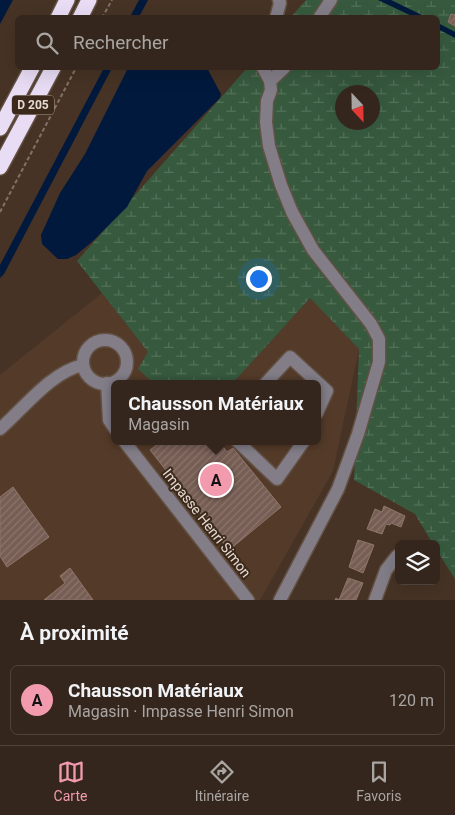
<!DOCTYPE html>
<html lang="fr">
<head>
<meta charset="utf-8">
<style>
  :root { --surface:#34261c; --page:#3c2e25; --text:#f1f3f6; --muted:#a9a5a3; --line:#4e433b; --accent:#f29aae }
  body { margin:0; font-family:Roboto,sans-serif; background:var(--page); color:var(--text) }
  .controls { position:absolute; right:15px; bottom:15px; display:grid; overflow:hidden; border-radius:8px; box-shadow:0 5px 20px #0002 }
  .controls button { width:45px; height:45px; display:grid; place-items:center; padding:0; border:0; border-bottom:1px solid var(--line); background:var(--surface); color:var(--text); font:25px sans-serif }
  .compass { position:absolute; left:335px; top:85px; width:45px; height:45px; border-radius:50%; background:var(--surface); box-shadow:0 5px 20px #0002; rotate:158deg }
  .you { position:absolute; left:258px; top:278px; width:18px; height:18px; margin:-12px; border:4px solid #fff; border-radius:50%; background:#1a73e8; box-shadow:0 0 0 8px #1a73e833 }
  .badge { display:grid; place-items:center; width:32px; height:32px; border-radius:50%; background:var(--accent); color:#111; font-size:16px; font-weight:700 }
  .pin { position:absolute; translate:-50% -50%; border:2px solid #fff; box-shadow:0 1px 5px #0006 }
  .popup { position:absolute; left:111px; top:380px; width:210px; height:65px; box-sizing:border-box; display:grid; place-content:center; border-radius:8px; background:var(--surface); filter:drop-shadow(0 1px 4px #0005); font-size:16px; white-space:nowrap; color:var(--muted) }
  .popup b { font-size:19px; color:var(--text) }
  .popup::after { content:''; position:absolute; left:50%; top:100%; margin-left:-10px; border:10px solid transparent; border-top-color:var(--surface) }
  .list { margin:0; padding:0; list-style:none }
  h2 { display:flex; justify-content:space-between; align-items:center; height:65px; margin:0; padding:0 20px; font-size:21px }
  h2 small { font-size:16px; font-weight:400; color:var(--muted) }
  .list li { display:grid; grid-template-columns:32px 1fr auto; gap:15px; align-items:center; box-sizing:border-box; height:70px; margin:0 10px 10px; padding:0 10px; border:1px solid var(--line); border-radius:8px }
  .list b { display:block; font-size:19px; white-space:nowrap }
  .list p { margin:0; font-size:16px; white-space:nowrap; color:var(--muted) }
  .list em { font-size:16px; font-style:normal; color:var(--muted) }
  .icon { flex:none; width:28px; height:28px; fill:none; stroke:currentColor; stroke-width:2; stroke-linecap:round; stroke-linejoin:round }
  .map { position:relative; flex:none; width:455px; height:600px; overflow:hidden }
  .search { position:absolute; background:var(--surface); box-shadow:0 5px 20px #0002; left:15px; right:15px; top:15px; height:55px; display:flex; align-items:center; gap:12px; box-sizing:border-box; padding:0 18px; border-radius:8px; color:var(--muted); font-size:19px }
  .sheet { height:145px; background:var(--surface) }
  nav { display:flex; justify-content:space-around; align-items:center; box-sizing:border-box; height:70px; border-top:1px solid var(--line); background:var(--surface); font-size:14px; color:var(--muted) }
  nav a { display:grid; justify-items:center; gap:2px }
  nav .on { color:var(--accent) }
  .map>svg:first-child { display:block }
  .built { fill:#543b29 }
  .wetland { fill:url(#wetland-marsh); fill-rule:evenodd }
  .water { fill:#00193c }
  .building { fill:url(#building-hatch); stroke:#8e756a }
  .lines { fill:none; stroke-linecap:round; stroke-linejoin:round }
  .minor-casing { stroke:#635144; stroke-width:15 }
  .highway-casing { stroke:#635144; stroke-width:18 }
  .path { stroke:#827165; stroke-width:2; stroke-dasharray:4 2.5; stroke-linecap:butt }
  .minor { stroke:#827d87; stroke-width:12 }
  .highway { stroke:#e9ddf6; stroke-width:15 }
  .labels { text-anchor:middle; stroke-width:4; stroke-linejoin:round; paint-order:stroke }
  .shield { fill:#3b291b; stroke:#b3a59b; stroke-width:1 }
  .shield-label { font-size:12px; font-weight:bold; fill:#e7dad2 }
  .street-label { font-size:14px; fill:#e7dad2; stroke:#3b291b }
</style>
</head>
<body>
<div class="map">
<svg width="455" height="600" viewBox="0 0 455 600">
  <defs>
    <pattern id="wetland-marsh" width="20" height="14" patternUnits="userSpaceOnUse" patternTransform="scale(1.25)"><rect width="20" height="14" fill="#375a3e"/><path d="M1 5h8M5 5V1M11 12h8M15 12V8" fill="none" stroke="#547159"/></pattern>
    <pattern id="building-hatch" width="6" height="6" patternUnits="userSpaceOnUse" patternTransform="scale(1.25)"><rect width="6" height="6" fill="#775e54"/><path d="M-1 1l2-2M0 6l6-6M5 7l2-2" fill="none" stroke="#8a746c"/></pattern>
  </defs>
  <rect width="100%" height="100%" fill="#463325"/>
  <polygon class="built" points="102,293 148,352 165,384 115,384 115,441 317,441 317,384 232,384 310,298 359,349 333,471 260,600 0,600 0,375"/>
  <path class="wetland" d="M306,0H455V579L436,549V544H433L415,514L354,480L359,349L310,298L232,384H154L138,369L148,352L77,261L247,68H438V18L291,17ZM342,92H372V122H342Z"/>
  <g class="water">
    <polygon points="0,0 13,0 0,24"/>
    <polygon points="139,0 148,0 139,17 130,17"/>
    <polygon points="378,0 391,0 426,17 414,17"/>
    <polygon points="438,23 455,32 455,38 438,29"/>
    <polygon points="104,68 112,68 4,274 0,278 0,265"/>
    <polygon points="128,68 207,68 221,94 220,98 147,171 127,207 93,241 76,255 67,259 58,259 42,244 41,235 60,193 85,154"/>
  </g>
  <g class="building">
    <polygon points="451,14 455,15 455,26 448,22"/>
    <polygon points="162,441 196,441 197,443 200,441 219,441 227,452 233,448 281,507 229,550 150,450"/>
    <polygon points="13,487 49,537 7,567 0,556 0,497"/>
    <polygon points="384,506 405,516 401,527 391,523 390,525 386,524 382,534 367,529 375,509 382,512"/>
    <polygon points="358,540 374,545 363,573 349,567"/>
    <polygon points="70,568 93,600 44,600 65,583 60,576"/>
    <polygon points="348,578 363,583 356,600 335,600 336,598 339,600"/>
  </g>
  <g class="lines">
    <g class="minor-casing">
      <g id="minor">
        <polyline points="276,18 280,3 279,0"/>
        <polyline points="319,18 331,0"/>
        <polyline points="263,68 270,81 271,90 267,101 266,122 269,146 281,185 292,212 313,250 371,324 379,339 379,362 358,434 338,489 280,600"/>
        <polyline points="270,81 284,68"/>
        <circle cx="105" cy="362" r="22"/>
        <polyline points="107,383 109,420 115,429"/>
        <polyline points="265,384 290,357 327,391 317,413"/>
        <path d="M0,429C24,408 51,372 83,365"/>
        <polyline points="124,441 248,600"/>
        <polyline points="237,441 277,479 304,441"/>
        <polyline points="375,600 386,570 397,556"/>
      </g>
    </g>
    <g class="highway-casing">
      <g id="highway">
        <polyline points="58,18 67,0"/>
        <polyline points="80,18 89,0"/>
        <polyline points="0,128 32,68"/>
        <polyline points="0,167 53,68"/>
      </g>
    </g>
    <g class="path">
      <polyline points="102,18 112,0"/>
      <polyline points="0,212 76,68"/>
    </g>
    <use href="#minor" class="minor"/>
    <use href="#highway" class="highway"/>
  </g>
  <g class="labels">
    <rect class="shield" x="12" y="95.5" width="42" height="19" rx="4"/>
    <g class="shield-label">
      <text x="33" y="109">D 205</text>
    </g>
    <g class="street-label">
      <text transform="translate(207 523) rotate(52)" y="5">Impasse Henri Simon</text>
    </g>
  </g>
</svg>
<div class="controls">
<button><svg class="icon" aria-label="layers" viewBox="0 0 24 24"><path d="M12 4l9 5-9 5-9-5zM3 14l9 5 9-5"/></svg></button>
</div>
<svg class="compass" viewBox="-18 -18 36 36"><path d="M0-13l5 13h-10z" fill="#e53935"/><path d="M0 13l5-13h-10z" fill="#a9a5a3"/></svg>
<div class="you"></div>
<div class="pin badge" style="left:216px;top:480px">A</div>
<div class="popup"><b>Chausson Matériaux</b>Magasin</div>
<div class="search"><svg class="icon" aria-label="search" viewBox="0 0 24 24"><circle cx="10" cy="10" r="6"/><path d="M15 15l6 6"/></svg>Rechercher</div>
</div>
<section class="sheet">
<h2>À proximité<small></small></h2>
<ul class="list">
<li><span class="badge">A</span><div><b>Chausson Matériaux</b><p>Magasin · Impasse Henri Simon</p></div><em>120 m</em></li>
</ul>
</section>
<nav>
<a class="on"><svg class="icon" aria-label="map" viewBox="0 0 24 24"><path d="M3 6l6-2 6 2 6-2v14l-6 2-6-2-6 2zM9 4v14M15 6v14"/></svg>Carte</a>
<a><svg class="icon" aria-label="directions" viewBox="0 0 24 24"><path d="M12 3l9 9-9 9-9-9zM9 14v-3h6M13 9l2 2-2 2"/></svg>Itinéraire</a>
<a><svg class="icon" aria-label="saved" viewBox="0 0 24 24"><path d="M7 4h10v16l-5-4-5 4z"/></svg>Favoris</a>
</nav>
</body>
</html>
